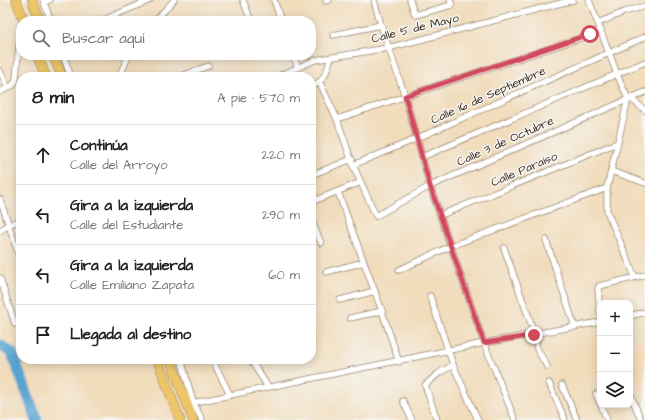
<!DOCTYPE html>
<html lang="es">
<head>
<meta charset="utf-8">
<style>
  :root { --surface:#fff; --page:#f6f6f6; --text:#202124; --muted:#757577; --line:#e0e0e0 }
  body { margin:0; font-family:"Architects Daughter",sans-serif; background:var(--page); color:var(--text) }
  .controls { position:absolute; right:12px; bottom:12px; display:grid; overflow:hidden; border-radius:8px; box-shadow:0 2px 10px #0003 }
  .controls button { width:36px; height:36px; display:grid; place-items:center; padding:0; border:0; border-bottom:1px solid var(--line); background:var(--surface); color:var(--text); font:20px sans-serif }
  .stop { position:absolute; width:12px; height:12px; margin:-9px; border:3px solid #d1495b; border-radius:50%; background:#fff }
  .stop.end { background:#d1495b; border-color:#fff; box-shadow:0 1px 4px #0008 }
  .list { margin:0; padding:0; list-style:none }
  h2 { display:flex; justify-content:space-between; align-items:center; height:52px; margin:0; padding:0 16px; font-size:17px }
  h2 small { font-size:13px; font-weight:400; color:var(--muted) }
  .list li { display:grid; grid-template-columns:26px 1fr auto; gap:12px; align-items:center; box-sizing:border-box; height:60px; padding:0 16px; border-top:1px solid var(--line) }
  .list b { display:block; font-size:15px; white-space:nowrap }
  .list p { margin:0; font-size:13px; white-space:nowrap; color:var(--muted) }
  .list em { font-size:13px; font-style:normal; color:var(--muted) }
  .icon { flex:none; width:22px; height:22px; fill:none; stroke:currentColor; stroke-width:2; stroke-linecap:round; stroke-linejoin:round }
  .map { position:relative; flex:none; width:645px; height:420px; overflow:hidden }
  .search { position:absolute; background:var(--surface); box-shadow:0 2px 10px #0003; left:16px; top:16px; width:300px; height:44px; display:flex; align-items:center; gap:10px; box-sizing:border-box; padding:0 14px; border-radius:16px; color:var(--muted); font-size:15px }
  .panel { position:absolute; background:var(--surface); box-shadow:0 2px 10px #0003; left:16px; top:72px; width:300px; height:292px; border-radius:16px }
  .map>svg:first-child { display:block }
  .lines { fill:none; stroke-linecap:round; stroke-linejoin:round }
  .river { stroke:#59a4d1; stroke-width:11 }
  .minor-casing { stroke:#96836c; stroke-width:7 }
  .trunk-casing { stroke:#96836c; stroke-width:10 }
  .minor { stroke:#fff; stroke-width:5.5 }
  .trunk { stroke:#edc569; stroke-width:9 }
  .route { stroke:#d1495b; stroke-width:5 }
  .labels { text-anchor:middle; stroke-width:3; stroke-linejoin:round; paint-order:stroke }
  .street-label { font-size:12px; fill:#3b2a1e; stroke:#f6f6f2 }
</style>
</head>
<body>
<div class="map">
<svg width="645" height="420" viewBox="0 0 645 420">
  <rect width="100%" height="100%" fill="#f6f6f2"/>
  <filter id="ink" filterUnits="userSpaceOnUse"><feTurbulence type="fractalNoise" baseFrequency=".025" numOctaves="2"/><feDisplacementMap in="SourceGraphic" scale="8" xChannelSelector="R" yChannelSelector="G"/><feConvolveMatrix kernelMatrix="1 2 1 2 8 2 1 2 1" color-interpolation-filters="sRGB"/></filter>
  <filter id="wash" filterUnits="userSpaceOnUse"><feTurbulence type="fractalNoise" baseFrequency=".012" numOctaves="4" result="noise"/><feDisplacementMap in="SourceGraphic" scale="16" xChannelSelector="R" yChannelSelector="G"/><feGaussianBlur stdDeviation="0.9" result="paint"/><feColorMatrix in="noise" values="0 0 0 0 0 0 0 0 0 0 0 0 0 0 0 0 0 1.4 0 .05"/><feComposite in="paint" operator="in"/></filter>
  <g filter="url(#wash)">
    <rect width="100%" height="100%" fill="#f1dcbb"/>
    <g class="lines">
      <polyline class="river" points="0,345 12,353 37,420"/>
    </g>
  </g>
  <g filter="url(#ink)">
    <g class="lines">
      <g class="minor-casing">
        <g id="minor">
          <polyline points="43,0 51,21"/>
          <polyline points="243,0 251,21"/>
          <polyline points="274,0 281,21"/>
          <polyline points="374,0 381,25 405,96 430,186 484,343 515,420"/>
          <polyline points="410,0 415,15 452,5 450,0"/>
          <polyline points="589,0 617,74 628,99 607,188 607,211 635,277"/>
          <polyline points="326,1 329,0"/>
          <polyline points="44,2 50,0"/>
          <polyline points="101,21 150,0"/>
          <polyline points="155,21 174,0"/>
          <polyline points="598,23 624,12 645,6"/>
          <polyline points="333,35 381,25"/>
          <polyline points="63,55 71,77"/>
          <polyline points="293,55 298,68"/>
          <polyline points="0,71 8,88"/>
          <polyline points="119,77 129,55"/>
          <polyline points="179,77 208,66"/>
          <polyline points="276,77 315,60 388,48 573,0"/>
          <polyline points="320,83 337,119 353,165 376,216 430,186 645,92"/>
          <path d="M311,87C325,81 327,71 331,57"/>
          <polyline points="0,92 13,85 16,79 19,44 21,43"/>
          <polyline points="630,98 645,110"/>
          <polyline points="337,119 584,37 601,30"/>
          <polyline points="422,157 645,62"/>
          <polyline points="353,165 411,141 645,37"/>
          <polyline points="611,171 645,183"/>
          <polyline points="311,175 352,159"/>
          <polyline points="338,192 382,311 399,362"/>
          <polyline points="0,199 21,262"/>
          <polyline points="311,202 361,182"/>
          <polyline points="441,215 617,143"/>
          <polyline points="311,219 321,243"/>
          <polyline points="0,231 8,225 21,220"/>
          <polyline points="546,240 575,327"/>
          <polyline points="504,248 535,335 537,349 547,366"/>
          <polyline points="399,270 451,246 607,188"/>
          <polyline points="326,272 364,262"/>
          <polyline points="0,278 15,324"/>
          <polyline points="430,296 453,365 478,420"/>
          <polyline points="340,300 375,291"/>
          <polyline points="600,313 598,289 599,286 645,275"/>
          <polyline points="630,316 645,312"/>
          <polyline points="350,318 382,311"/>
          <polyline points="181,359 193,402 202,420"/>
          <polyline points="212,359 230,395"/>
          <polyline points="250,359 268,387"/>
          <polyline points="549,383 565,420"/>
          <polyline points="562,385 577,420"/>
          <polyline points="630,393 641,420"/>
          <polyline points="596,394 600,403"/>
          <polyline points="403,401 412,420"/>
          <polyline points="187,404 484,343 600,322"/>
          <polyline points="601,405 607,420"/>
          <polyline points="437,420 425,385 439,373 453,365"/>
        </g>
      </g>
      <g class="trunk-casing">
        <g id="trunk">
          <polyline points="16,0 24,21"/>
          <polyline points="32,0 40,21"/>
          <polyline points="37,55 46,77"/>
          <polyline points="53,55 62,77"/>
          <polyline points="157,359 180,420"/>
          <polyline points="170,359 193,420"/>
        </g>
      </g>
      <use href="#minor" class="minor"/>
      <use href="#trunk" class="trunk"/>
    </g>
  </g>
  <g class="lines" filter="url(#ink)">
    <polyline class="route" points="534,335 484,343 430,186 405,96 590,34"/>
  </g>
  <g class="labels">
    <g class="street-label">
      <text transform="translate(415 28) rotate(-14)" y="4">Calle 5 de Mayo</text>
      <text transform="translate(488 95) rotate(-24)" y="4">Calle 16 de Septiembre</text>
      <text transform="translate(505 141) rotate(-24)" y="4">Calle 3 de Octubre</text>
      <text transform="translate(524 169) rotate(-23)" y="4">Calle Paraíso</text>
    </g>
  </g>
</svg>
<div class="controls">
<button>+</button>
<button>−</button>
<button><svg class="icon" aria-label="layers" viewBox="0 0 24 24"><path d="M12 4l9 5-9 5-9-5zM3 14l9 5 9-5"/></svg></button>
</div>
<div class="stop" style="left:590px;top:34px"></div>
<div class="stop end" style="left:534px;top:335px"></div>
<div class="search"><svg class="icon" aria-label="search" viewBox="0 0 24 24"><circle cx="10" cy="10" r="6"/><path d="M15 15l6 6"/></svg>Buscar aquí</div>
<section class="panel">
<h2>8 min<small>A pie · 570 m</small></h2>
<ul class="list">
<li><svg class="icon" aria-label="ahead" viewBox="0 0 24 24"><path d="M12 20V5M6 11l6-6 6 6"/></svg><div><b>Continúa</b><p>Calle del Arroyo</p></div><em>220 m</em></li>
<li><svg class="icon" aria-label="left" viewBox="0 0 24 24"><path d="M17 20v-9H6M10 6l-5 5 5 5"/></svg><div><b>Gira a la izquierda</b><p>Calle del Estudiante</p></div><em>290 m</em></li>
<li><svg class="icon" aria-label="left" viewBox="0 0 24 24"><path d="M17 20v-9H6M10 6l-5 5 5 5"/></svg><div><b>Gira a la izquierda</b><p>Calle Emiliano Zapata</p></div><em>60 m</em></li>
<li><svg class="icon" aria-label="arrive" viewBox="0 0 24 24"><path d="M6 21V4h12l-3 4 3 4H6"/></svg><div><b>Llegada al destino</b></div></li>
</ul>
</section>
</div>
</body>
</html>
